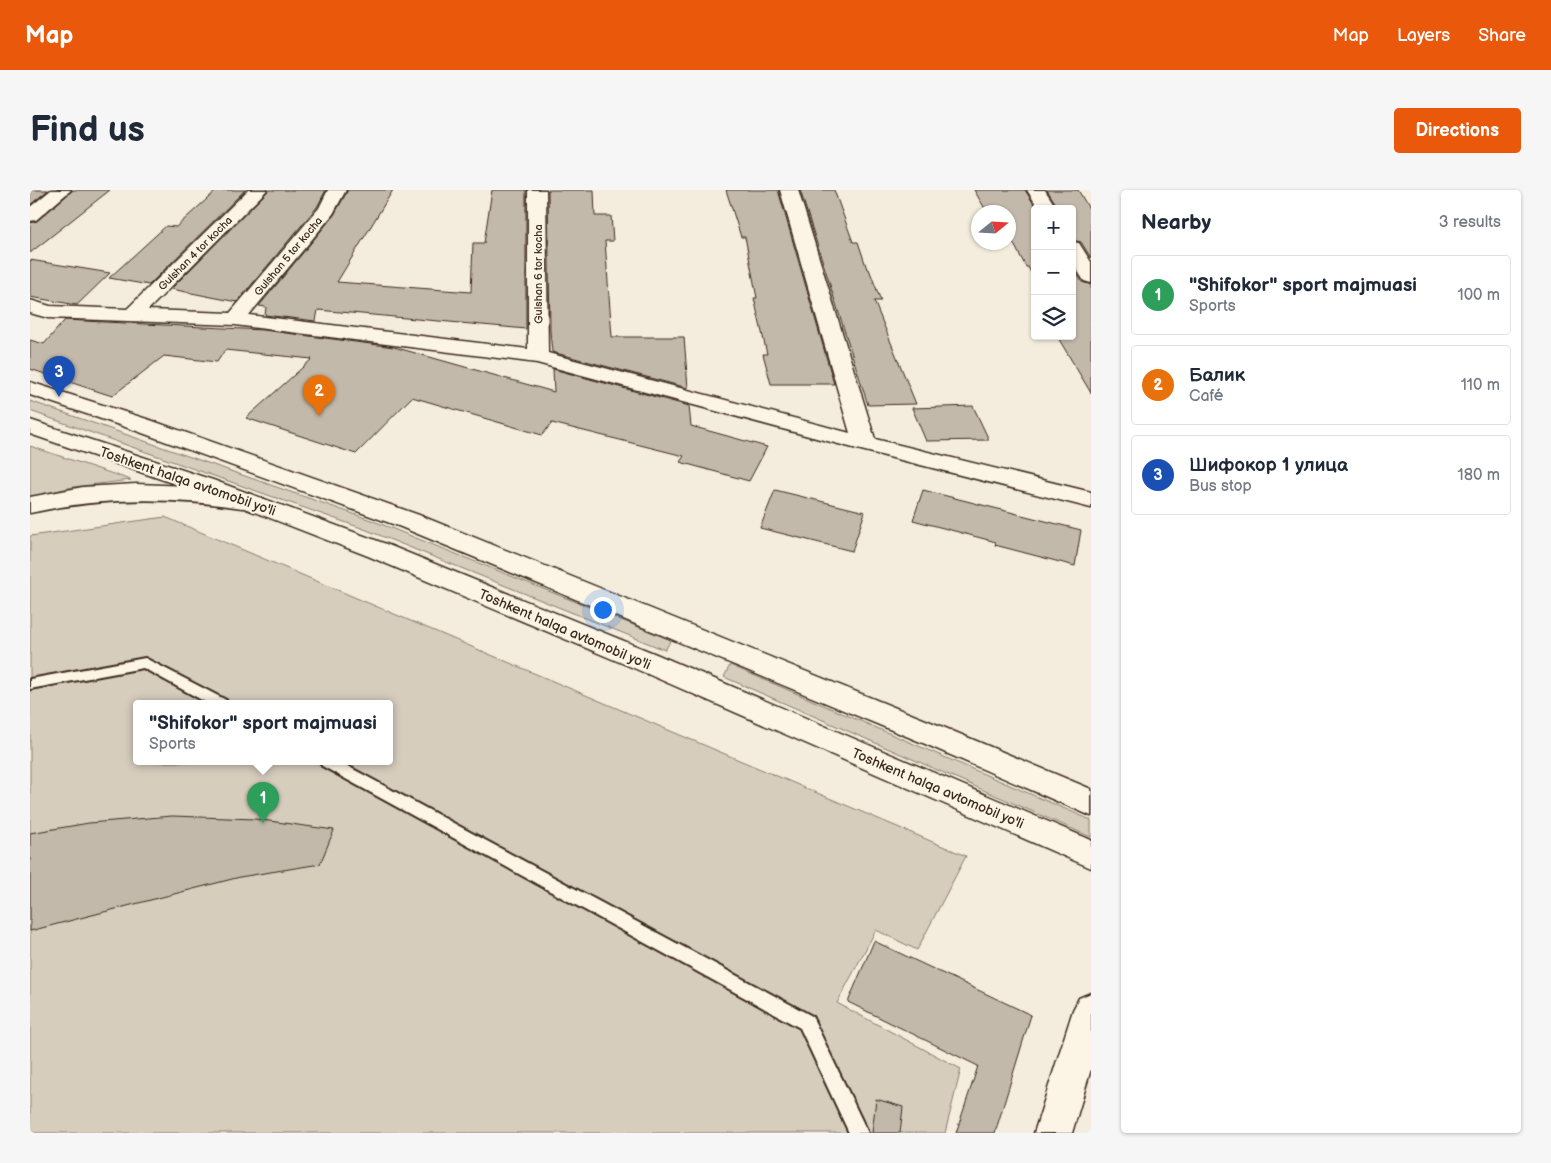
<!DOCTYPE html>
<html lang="en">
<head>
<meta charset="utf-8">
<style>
  :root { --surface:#fff; --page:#f6f6f7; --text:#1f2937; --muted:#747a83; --line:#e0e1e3; --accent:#ea580c }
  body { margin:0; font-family:"Balsamiq Sans",sans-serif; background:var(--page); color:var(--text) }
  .controls { position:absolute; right:15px; top:15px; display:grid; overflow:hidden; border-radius:5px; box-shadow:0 1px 4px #0004 }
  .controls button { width:45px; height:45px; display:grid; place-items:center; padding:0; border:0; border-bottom:1px solid var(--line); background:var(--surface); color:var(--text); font:25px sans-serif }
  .compass { position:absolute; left:941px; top:15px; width:45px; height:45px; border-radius:50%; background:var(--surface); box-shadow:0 1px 4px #0004; rotate:72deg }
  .you { position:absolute; left:572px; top:419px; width:18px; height:18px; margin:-12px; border:4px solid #fff; border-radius:50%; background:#1a73e8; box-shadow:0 0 0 8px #1a73e833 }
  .badge { display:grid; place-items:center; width:32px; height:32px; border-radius:50%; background:var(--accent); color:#fff; font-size:16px; font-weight:700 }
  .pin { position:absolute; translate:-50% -41px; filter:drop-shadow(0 1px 2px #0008) }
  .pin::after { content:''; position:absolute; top:26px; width:18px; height:15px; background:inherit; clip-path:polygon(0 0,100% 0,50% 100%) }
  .popup { position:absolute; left:103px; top:510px; width:260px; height:65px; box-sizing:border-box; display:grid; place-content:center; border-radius:5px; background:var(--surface); filter:drop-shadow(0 1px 4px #0005); font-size:16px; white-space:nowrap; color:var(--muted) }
  .popup b { font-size:19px; color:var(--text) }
  .popup::after { content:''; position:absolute; left:50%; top:100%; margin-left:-10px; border:10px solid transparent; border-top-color:var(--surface) }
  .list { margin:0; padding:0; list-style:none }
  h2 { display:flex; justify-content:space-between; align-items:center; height:65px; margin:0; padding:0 20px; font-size:21px }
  h2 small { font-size:16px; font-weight:400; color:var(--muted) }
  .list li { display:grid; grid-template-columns:32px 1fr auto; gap:15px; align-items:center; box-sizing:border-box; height:80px; margin:0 10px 10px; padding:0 10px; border:1px solid var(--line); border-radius:5px }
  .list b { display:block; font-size:19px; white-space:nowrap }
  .list p { margin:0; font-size:16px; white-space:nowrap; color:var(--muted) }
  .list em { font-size:16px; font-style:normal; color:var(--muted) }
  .icon { flex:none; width:28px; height:28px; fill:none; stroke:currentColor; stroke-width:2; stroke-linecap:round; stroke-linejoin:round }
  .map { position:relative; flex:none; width:1061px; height:943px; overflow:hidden; border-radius:5px }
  header { display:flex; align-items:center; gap:30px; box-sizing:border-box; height:70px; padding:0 25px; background:var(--accent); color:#fff }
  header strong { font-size:24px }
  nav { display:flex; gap:28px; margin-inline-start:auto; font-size:18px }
  .intro { display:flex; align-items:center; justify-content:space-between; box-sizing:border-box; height:120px; padding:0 30px }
  h1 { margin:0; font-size:35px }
  .button { padding:12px 22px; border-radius:5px; background:var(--accent); color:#fff; font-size:18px; font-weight:700 }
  main { display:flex; gap:30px; padding:0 30px }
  aside { flex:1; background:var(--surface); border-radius:5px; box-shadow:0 1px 4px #0004 }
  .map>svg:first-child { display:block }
  .green { fill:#d6cdbd; stroke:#887c6e; fill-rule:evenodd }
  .building { fill:#c3b9aa; stroke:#3b2a1e }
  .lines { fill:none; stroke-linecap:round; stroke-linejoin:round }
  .lane-casing { stroke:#3b2a1e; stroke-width:4 }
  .street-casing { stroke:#3b2a1e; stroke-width:3 }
  .secondary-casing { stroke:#3b2a1e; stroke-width:3 }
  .highway-casing { stroke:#3b2a1e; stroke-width:3 }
  .lane { fill:#fcf5e5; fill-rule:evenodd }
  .street { fill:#fcf5e5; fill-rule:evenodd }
  .secondary { fill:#fcf5e5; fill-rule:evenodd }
  .highway { fill:#fcf5e5; fill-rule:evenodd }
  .labels { text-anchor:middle; stroke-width:4; stroke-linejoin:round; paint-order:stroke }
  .far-street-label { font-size:11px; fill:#3b2a1e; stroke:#fcf5e5 }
  .street-label { font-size:14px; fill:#3b2a1e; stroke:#fcf5e5 }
</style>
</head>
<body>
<header>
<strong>Map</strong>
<nav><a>Map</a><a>Layers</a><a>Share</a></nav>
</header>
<div class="intro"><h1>Find us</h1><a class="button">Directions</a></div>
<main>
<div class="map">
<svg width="1061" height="943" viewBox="0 0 1061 943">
  <rect width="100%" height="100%" fill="#f4eddd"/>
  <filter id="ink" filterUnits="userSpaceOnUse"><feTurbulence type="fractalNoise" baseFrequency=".02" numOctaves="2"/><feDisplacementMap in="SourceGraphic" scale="10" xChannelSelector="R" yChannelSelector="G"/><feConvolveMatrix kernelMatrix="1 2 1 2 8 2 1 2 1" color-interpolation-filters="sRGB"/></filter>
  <g filter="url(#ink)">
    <g class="green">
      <polygon points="0,211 341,330 641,450 635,460 334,339 0,221"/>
      <polygon points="0,256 101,290 43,297 0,307"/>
      <path d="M135,327L936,666L887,760L846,740L807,813L931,879L915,943H0V346ZM107,514H359V572H107Z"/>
      <polygon points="700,475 1061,630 1061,647 694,487"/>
    </g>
    <g class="building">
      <polygon points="0,0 18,0 0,15"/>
      <polygon points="43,0 80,0 0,63 0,33 7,31"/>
      <polygon points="187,0 215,0 119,95 79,88 136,36 146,37"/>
      <polygon points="239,0 296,0 287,17 207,112 141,99"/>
      <polygon points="318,0 363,0 307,92 441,102 443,53 454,53 462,0 496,0 496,139 288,120 286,131 235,125 236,117 229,116 304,25"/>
      <polygon points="518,0 564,0 565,26 581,26 583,51 575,51 582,147 654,147 658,198 522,162 520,141"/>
      <polygon points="696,0 748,0 804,194 741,194 733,164 737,164 724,108 727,108 715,47 711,47"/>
      <polygon points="770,0 804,0 823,52 828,52 837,79 839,79 851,111 844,111 886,214 838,215"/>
      <polygon points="944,0 995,0 1007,19 1005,19 1005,90 998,77 996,77 978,43 978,22 957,22"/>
      <polygon points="1017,0 1048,0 1061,22 1061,68 1051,52 1042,50 1042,19 1029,19"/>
      <polygon points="0,70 80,83 47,115 0,107"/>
      <polygon points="1042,76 1052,92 1061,95 1061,203 1027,146 1042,146"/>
      <polygon points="35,130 233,140 364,157 524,202 523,179 659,216 661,236 737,257 719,291 650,272 654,266 522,233 512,245 382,207 326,264 216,228 282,169 195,160 187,172 134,166 82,206 0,179 0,150 14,154"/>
      <polygon points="943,216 959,250 896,251 882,218"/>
      <polygon points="745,300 835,322 822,361 730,338"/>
      <polygon points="893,300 1051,340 1045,376 965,355 966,352 883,330"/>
      <polygon points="142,626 225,629 304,640 290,674 210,687 0,741 0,643 59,633"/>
      <polygon points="844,751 1001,825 965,943 926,943 948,876 818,812"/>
      <polygon points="846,909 873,917 870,943 842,943"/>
    </g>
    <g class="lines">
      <g class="lane-casing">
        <g id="lane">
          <polygon points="115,468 196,510 198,514 179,514 113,478 0,499 0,489"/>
          <polygon points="290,572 310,572 782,826 838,943 819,943 770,838 292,576"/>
        </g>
      </g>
      <g class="street-casing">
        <g id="street">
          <polygon points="21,0 41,0 6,30 0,31 0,17"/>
          <polygon points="218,0 237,0 118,120 200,123 289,18 298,0 316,0 303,24 219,125 498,159 498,0 516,0 518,163 820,243 750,0 768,0 845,249 1061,302 1061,318 827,259 507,173 205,135 18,128 0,123 0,110 20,116 97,119"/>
          <polygon points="997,0 1015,0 1027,19 1009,19"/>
          <polygon points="1042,52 1049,53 1061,72 1061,93 1054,91 1042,72"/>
          <polygon points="1061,803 1061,879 1042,943 1004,943 1043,820 1049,808"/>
        </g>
      </g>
      <g class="secondary-casing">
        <path id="secondary" d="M106,294L159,296L220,305L224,310L220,315L212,318C140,307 71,307 0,323V307L53,297Z"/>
      </g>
      <g class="highway-casing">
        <g id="highway">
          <polygon points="0,192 120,230 389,325 913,537 1061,599 1061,626 893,553 371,337 104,240 0,205"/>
          <polygon points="0,230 183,290 356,354 626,464 1061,650 1061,678 606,479 338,366 209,316 0,244"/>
        </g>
      </g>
      <use href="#lane" class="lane"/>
      <use href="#street" class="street"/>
      <use href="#secondary" class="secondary"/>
      <use href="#highway" class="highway"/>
    </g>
  </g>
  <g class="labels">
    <g class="far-street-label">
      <text transform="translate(165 63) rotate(-45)" y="4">Gulshan 4 tor kocha</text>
      <text transform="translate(258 66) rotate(-50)" y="4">Gulshan 5 tor kocha</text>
      <text transform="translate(508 84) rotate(-90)" y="4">Gulshan 6 tor kocha</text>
    </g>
    <g class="street-label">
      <text transform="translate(158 291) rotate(19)" y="5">Toshkent halqa avtomobil yo'li</text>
      <text transform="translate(535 439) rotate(23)" y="5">Toshkent halqa avtomobil yo'li</text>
      <text transform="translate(908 598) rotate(23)" y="5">Toshkent halqa avtomobil yo'li</text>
    </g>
  </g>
</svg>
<div class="controls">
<button>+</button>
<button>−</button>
<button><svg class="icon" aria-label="layers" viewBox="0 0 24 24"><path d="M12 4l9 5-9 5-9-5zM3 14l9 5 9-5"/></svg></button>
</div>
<svg class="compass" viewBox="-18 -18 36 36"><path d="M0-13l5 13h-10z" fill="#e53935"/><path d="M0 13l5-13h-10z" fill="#747a83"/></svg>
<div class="you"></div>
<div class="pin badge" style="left:233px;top:633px;background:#2e9e5b">1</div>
<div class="popup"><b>&quot;Shifokor&quot; sport majmuasi</b>Sports</div>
<div class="pin badge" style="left:289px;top:226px;background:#e8710a">2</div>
<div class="pin badge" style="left:29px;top:207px;background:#1a4fb4">3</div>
</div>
<aside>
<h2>Nearby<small>3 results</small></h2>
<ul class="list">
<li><span class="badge" style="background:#2e9e5b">1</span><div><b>&quot;Shifokor&quot; sport majmuasi</b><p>Sports</p></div><em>100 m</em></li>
<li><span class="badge" style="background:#e8710a">2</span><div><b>Балик</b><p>Café</p></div><em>110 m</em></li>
<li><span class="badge" style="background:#1a4fb4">3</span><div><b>Шифокор 1 улица</b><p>Bus stop</p></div><em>180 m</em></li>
</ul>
</aside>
</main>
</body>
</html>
